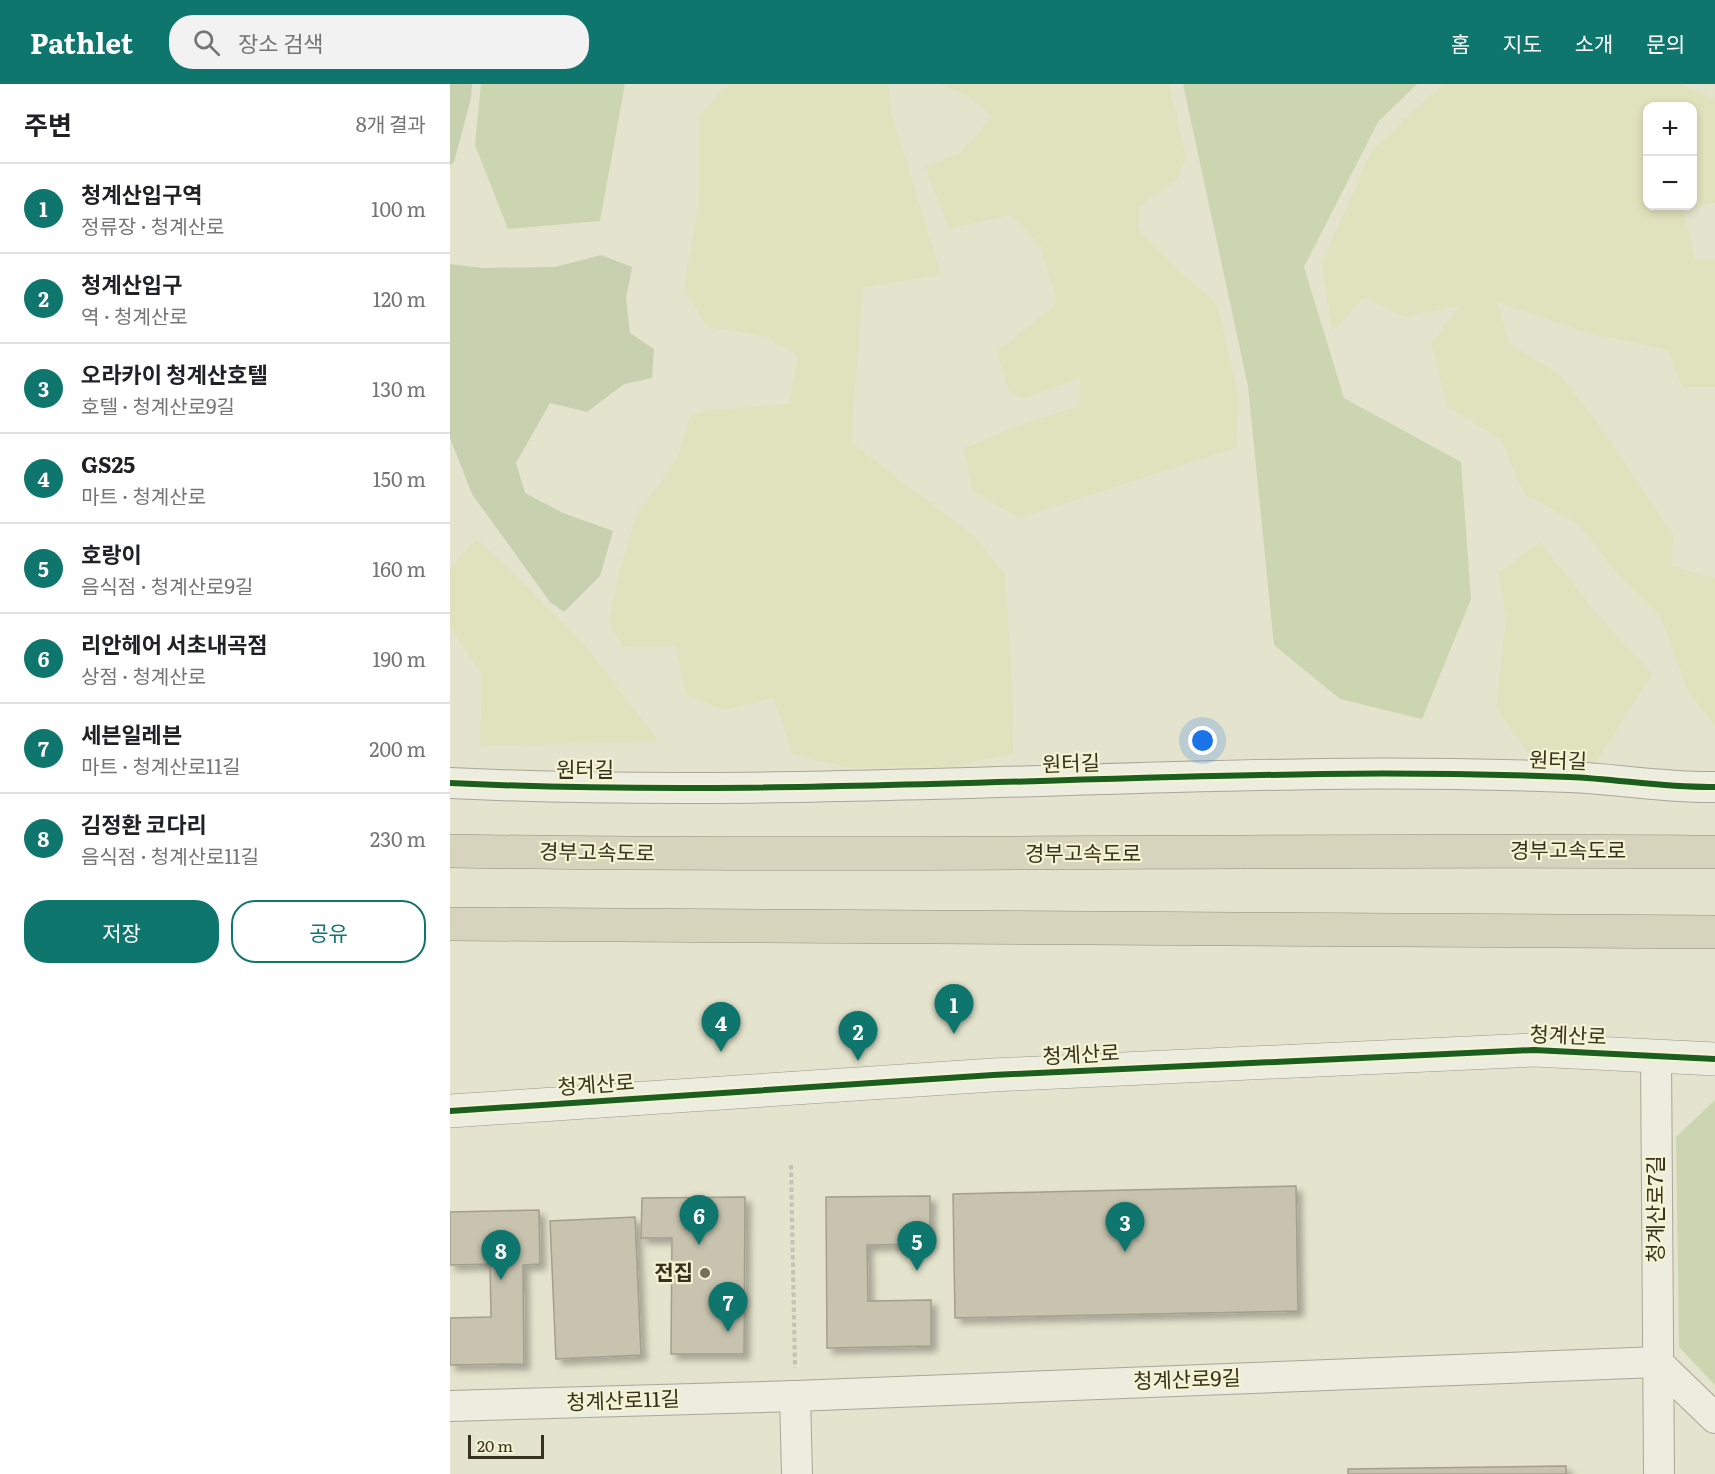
<!DOCTYPE html>
<html lang="ko">
<head>
<meta charset="utf-8">
<style>
  :root { --surface:#fff; --page:#f2f2f2; --text:#202124; --muted:#757577; --line:#e0e0e0; --accent:#0f766e }
  body { margin:0; font-family:Literata,"Noto Sans KR",serif; background:var(--page); color:var(--text) }
  .controls { position:absolute; right:18px; top:18px; display:grid; overflow:hidden; border-radius:12px; box-shadow:0 3px 9px #0003 }
  .controls button { width:54px; height:54px; display:grid; place-items:center; padding:0; border:0; border-bottom:2px solid var(--line); background:var(--surface); color:var(--text); font:30px sans-serif }
  .scale { position:absolute; left:18px; bottom:15px; width:76px; box-sizing:border-box; padding-left:6px; border:3px solid #37311f; border-top:0; font-size:16px; line-height:21px; white-space:nowrap; color:#37311f; -webkit-text-stroke:4px #f4f4d3; paint-order:stroke }
  .you { position:absolute; left:753px; top:657px; width:21px; height:21px; margin:-15px; border:4px solid #fff; border-radius:50%; background:#1a73e8; box-shadow:0 0 0 9px #1a73e833 }
  .badge { display:grid; place-items:center; width:39px; height:39px; border-radius:50%; background:var(--accent); color:#fff; font-size:20px; font-weight:700 }
  .pin { position:absolute; translate:-50% -50px; filter:drop-shadow(0 2px 3px #0008) }
  .pin::after { content:''; position:absolute; top:32px; width:21px; height:18px; background:inherit; clip-path:polygon(0 0,100% 0,50% 100%) }
  .list { margin:0; padding:0; list-style:none }
  h2 { display:flex; justify-content:space-between; align-items:center; height:78px; margin:0; padding:0 24px; font-size:26px }
  h2 small { font-size:20px; font-weight:400; color:var(--muted) }
  .list li { display:grid; grid-template-columns:39px 1fr auto; gap:18px; align-items:center; box-sizing:border-box; height:90px; padding:0 24px; border-top:2px solid var(--line) }
  .list b { display:block; font-size:22px; white-space:nowrap }
  .list p { margin:0; font-size:20px; white-space:nowrap; color:var(--muted) }
  .list em { font-size:20px; font-style:normal; color:var(--muted) }
  .actions { display:flex; gap:12px; padding:18px 24px }
  .actions a { flex:1; padding:14px 0; border:2px solid var(--accent); border-radius:24px; text-align:center; font-size:21px; color:var(--accent) }
  .actions .main { background:var(--accent); color:#fff }
  .icon { flex:none; width:33px; height:33px; fill:none; stroke:currentColor; stroke-width:2; stroke-linecap:round; stroke-linejoin:round }
  .map { position:relative; flex:none; width:1265px; height:1390px; overflow:hidden }
  header { display:flex; align-items:center; gap:36px; box-sizing:border-box; height:84px; padding:0 30px; background:var(--accent); color:#fff }
  header strong { font-size:28px }
  nav { display:flex; gap:33px; margin-inline-start:auto; font-size:21px }
  .search { width:420px; height:54px; background:var(--page); display:flex; align-items:center; gap:15px; box-sizing:border-box; padding:0 21px; border-radius:24px; color:var(--muted); font-size:22px }
  main { display:flex }
  aside { flex:1; background:var(--surface) }
  .map>svg:first-child { display:block }
  .farmland { fill:#e0e2be; fill-rule:evenodd }
  .green { fill:#cbd6b0 }
  .cemetery { fill:#c7d0af }
  .building { fill:#c7c3ae; stroke:#a49f8d; stroke-width:1.5; filter:url(#shadow) }
  .lines { fill:none; stroke-linecap:round; stroke-linejoin:round }
  .street-casing { stroke:#a9a796; stroke-width:32 }
  .secondary-casing { stroke:#999786; stroke-width:34 }
  .highway-casing { stroke:#8f8c7d; stroke-width:34 }
  .path { stroke:#c5c3b5; stroke-width:4; stroke-dasharray:4.5 3; stroke-linecap:butt }
  .street { stroke:#ececdf; stroke-width:30 }
  .secondary { stroke:#ececdf; stroke-width:33 }
  .highway { stroke:#d7d4be; stroke-width:33 }
  .cycleway-casing { stroke:#f4f4d3; stroke-width:10 }
  .cycleway { stroke:#1b5e20; stroke-width:6 }
  .poi-dot { fill:#746f5c; stroke:#f4f4d3; stroke-width:2 }
  .labels { text-anchor:middle; stroke-width:4.5; stroke-linejoin:round; paint-order:stroke }
  .street-label { font-size:21px; fill:#37311f; stroke:#f4f4d3 }
  .poi-label { font-size:21px; font-weight:bold; fill:#37311f; stroke:#f4f4d3; text-anchor:end }
</style>
</head>
<body>
<header>
<strong>Pathlet</strong>
<div class="search"><svg class="icon" aria-label="search" viewBox="0 0 24 24"><circle cx="10" cy="10" r="6"/><path d="M15 15l6 6"/></svg>장소 검색</div>
<nav><a>홈</a><a>지도</a><a>소개</a><a>문의</a></nav>
</header>
<main>
<aside>
<h2>주변<small>8개 결과</small></h2>
<ul class="list">
<li><span class="badge">1</span><div><b>청계산입구역</b><p>정류장 · 청계산로</p></div><em>100 m</em></li>
<li><span class="badge">2</span><div><b>청계산입구</b><p>역 · 청계산로</p></div><em>120 m</em></li>
<li><span class="badge">3</span><div><b>오라카이 청계산호텔</b><p>호텔 · 청계산로9길</p></div><em>130 m</em></li>
<li><span class="badge">4</span><div><b>GS25</b><p>마트 · 청계산로</p></div><em>150 m</em></li>
<li><span class="badge">5</span><div><b>호랑이</b><p>음식점 · 청계산로9길</p></div><em>160 m</em></li>
<li><span class="badge">6</span><div><b>리안헤어 서초내곡점</b><p>상점 · 청계산로</p></div><em>190 m</em></li>
<li><span class="badge">7</span><div><b>세븐일레븐</b><p>마트 · 청계산로11길</p></div><em>200 m</em></li>
<li><span class="badge">8</span><div><b>김정환 코다리</b><p>음식점 · 청계산로11길</p></div><em>230 m</em></li>
</ul>
<div class="actions"><a class="main">저장</a><a>공유</a></div>
</aside>
<div class="map">
<svg width="1265" height="1390" viewBox="0 0 1265 1390">
  <defs>
    <filter id="shadow"><feDropShadow dx="5.5" dy="5.5" stdDeviation="3" flood-color="#0004"/></filter>
  </defs>
  <rect width="100%" height="100%" fill="#e4e3cd"/>
  <g class="farmland">
    <polygon points="278,0 438,0 441,28 491,191 413,204 401,358 524,452 555,491 562,603 563,670 500,683 400,684 343,670 323,614 274,626 236,611 225,562 173,563 159,538 171,481 188,428 227,376 240,331 264,326 339,320 348,272 317,253 258,243 234,206 250,109 250,31"/>
    <polygon points="490,0 719,0 736,75 726,96 689,123 688,145 729,187 768,221 789,316 786,364 569,434 522,406 514,364 578,338 630,322 630,294 573,315 559,308 547,267 607,220 591,163 560,131 499,145 475,83 510,69 542,33 518,12"/>
    <path d="M993,0H1231L1265,15V119L1233,126L1245,176H1265V303H1232L1218,266L1138,249L1047,218L1060,260L1110,291L1152,345L1223,451L1221,482L1265,494V641L1239,609L1211,534L1165,487L1127,439L1074,410L1051,356L997,322L981,259L1009,222L955,233L915,213L882,247L872,179L922,66ZM1198,22H1242V122H1198Z"/>
    <polygon points="27,455 130,555 209,657 30,662 32,591 0,543 0,484"/>
    <polygon points="1090,458 1143,525 1202,590 1145,680 1079,670 1046,624 1056,536 1049,488"/>
  </g>
  <g class="green">
    <polygon points="31,0 175,0 150,137 58,145 25,61"/>
    <polygon points="733,0 967,0 928,38 854,183 894,314 1011,378 1021,515 972,635 890,615 824,561 798,302"/>
    <polygon points="1265,1016 1265,1301 1229,1263 1226,1053"/>
  </g>
  <g class="cemetery">
    <polygon points="0,0 22,0 21,14 4,78 0,81"/>
    <polygon points="151,171 182,183 176,214 180,249 204,265 202,294 174,300 137,328 100,319 66,379 75,409 113,429 163,447 150,492 114,528 100,518 22,410 0,354 0,180 32,184 105,183"/>
  </g>
  <g class="building">
    <polygon points="846,1102 848,1227 505,1234 503,1110"/>
    <polygon points="480,1112 480,1160 417,1161 418,1217 481,1216 481,1262 377,1264 376,1113"/>
    <polygon points="295,1113 294,1270 221,1270 222,1154 191,1154 192,1114"/>
    <polygon points="89,1126 90,1180 73,1181 74,1280 0,1281 0,1234 41,1233 40,1180 0,1181 0,1128"/>
    <polygon points="185,1133 191,1271 106,1275 100,1137"/>
    <polygon points="1116,1382 1116,1390 898,1390 898,1385"/>
  </g>
  <g class="lines">
    <g class="street-casing">
      <g id="street">
        <path d="M0,699C290,713 581,694 871,690C953,689 1037,690 1119,693C1168,695 1216,704 1265,703"/>
        <polyline points="1206,972 1209,1390"/>
        <polyline points="1207,1278 1265,1334"/>
        <polyline points="345,1312 347,1390"/>
        <polyline points="0,1322 345,1312 1207,1278"/>
      </g>
    </g>
    <g class="secondary-casing">
      <polyline id="secondary" points="0,1027 543,991 1084,966 1265,975"/>
    </g>
    <g class="highway-casing">
      <g id="highway">
        <path d="M0,767C422,774 843,764 1265,768"/>
        <polyline points="0,840 1265,848"/>
      </g>
    </g>
    <polyline class="path" points="341,1081 345,1284"/>
    <use href="#street" class="street"/>
    <use href="#secondary" class="secondary"/>
    <use href="#highway" class="highway"/>
    <g class="cycleway-casing">
      <g id="cycleway">
        <path d="M0,699C290,713 581,694 871,690C953,689 1037,690 1119,693C1168,695 1216,704 1265,703"/>
        <polyline points="0,1027 543,991 1084,966 1265,975"/>
      </g>
    </g>
    <use href="#cycleway" class="cycleway"/>
  </g>
  <circle class="poi-dot" cx="255" cy="1189" r="6"/>
  <g class="labels">
    <g class="street-label">
      <text transform="translate(1108 677) rotate(2)" y="7">원터길</text>
      <text transform="translate(621 680) rotate(-2)" y="7">원터길</text>
      <text x="135" y="693">원터길</text>
      <text x="1118" y="774">경부고속도로</text>
      <text transform="translate(147 769) rotate(1)" y="7">경부고속도로</text>
      <text x="633" y="777">경부고속도로</text>
      <text transform="translate(1118 952) rotate(2)" y="7">청계산로</text>
      <text transform="translate(631 971) rotate(-3)" y="7">청계산로</text>
      <text transform="translate(146 1001) rotate(-4)" y="7">청계산로</text>
      <text transform="translate(1206 1125) rotate(-90)" y="7">청계산로7길</text>
      <text transform="translate(737 1296) rotate(-2)" y="7">청계산로9길</text>
      <text transform="translate(173 1317) rotate(-2)" y="7">청계산로11길</text>
    </g>
    <g class="poi-label">
      <text x="243" y="1196">전집</text>
    </g>
  </g>
</svg>
<div class="controls">
<button>+</button>
<button>−</button>
</div>
<div class="scale">20 m</div>
<div class="you"></div>
<div class="pin badge" style="left:504px;top:950px">1</div>
<div class="pin badge" style="left:408px;top:977px">2</div>
<div class="pin badge" style="left:675px;top:1168px">3</div>
<div class="pin badge" style="left:271px;top:968px">4</div>
<div class="pin badge" style="left:467px;top:1187px">5</div>
<div class="pin badge" style="left:249px;top:1161px">6</div>
<div class="pin badge" style="left:278px;top:1248px">7</div>
<div class="pin badge" style="left:51px;top:1196px">8</div>
</div>
</main>
</body>
</html>
